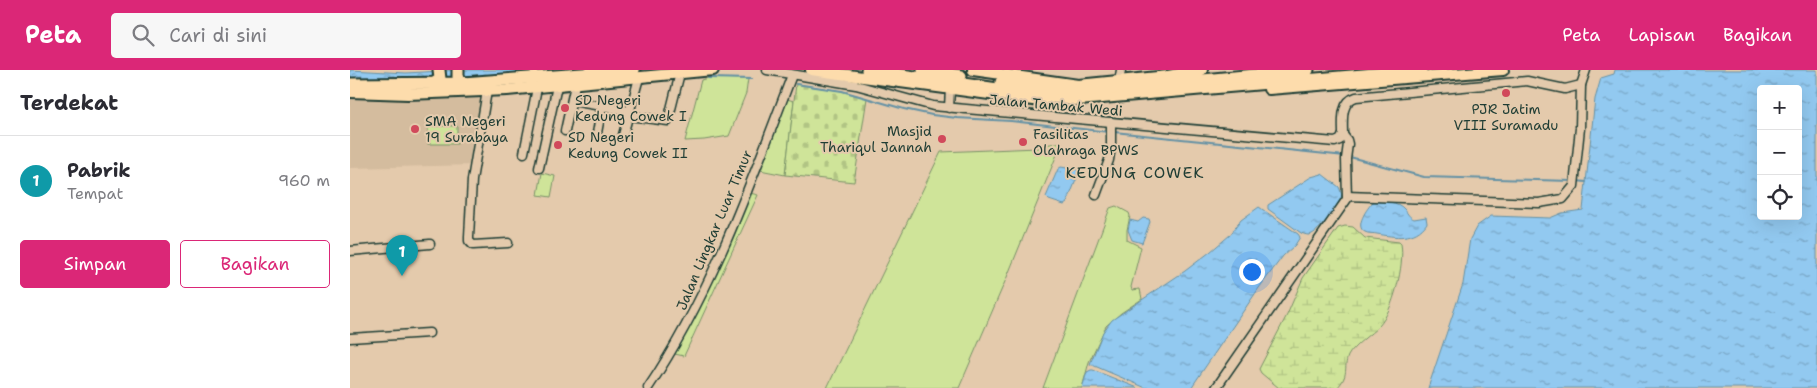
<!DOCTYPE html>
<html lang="id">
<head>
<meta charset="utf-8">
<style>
  :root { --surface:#fff; --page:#f7f7f7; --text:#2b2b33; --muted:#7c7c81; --line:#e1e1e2; --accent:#db2777 }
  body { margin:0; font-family:"Shantell Sans",sans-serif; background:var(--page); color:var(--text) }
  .controls { position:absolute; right:15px; top:15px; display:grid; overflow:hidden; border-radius:5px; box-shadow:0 5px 20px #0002 }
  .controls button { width:45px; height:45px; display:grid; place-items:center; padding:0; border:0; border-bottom:1px solid var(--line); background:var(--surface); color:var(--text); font:25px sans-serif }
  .you { position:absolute; left:901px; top:201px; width:18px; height:18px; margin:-12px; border:4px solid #fff; border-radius:50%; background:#1a73e8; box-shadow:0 0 0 8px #1a73e833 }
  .badge { display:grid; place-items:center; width:32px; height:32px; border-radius:50%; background:var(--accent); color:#fff; font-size:16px; font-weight:700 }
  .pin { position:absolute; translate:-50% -41px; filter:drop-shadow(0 1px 2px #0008) }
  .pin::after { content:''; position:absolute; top:26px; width:18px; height:15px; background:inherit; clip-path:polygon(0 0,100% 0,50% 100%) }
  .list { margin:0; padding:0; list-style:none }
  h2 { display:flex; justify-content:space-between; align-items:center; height:65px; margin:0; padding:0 20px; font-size:21px }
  h2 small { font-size:16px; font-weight:400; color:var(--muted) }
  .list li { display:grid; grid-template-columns:32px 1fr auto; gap:15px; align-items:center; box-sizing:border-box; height:90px; padding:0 20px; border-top:1px solid var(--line) }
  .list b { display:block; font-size:19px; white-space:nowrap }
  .list p { margin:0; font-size:16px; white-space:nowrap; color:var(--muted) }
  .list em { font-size:16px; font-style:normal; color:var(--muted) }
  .actions { display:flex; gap:10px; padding:15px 20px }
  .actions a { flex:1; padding:11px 0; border:1px solid var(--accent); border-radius:5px; text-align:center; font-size:18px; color:var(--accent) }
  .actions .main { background:var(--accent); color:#fff }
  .icon { flex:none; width:28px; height:28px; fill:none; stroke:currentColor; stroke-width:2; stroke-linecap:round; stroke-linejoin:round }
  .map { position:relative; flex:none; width:1467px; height:318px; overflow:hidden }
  header { display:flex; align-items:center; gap:30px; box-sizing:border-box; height:70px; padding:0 25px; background:var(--accent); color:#fff }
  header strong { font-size:24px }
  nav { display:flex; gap:28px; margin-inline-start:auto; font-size:18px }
  .search { width:350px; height:45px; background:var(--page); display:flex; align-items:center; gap:12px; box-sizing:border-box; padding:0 18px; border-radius:5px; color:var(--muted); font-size:19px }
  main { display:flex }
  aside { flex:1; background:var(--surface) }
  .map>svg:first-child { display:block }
  .built { fill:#d4bc9e }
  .grass { fill:#cfe499; stroke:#779066 }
  .wetland { fill:url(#wetland-marsh); stroke:#779066 }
  .cemetery { fill:url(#cemetery-stones); stroke:#779066 }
  .water { fill:url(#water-ripples); stroke:#6491a5; fill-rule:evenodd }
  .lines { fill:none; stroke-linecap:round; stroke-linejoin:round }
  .stream { stroke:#6491a5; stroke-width:2 }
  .minor-casing { stroke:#1f3d34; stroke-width:11 }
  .major-casing { stroke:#1f3d34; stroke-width:14 }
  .highway-casing { stroke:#1f3d34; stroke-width:15 }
  .minor { stroke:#e4caac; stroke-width:8 }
  .major { stroke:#fddcac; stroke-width:10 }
  .highway { stroke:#fddcac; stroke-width:11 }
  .poi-dot { fill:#d1495b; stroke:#e4caac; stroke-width:2 }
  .labels { text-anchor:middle; stroke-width:4; stroke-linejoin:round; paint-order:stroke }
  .poi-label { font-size:14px; fill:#1f3d34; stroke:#e4caac; text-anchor:start }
  .street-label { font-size:14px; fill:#1f3d34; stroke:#e4caac }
  .quarter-label { font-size:16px; letter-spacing:1px; fill:#1f3d34; stroke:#e4caac }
</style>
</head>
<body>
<header>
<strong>Peta</strong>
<div class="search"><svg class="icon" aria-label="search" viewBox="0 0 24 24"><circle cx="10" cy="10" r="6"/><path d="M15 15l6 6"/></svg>Cari di sini</div>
<nav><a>Peta</a><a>Lapisan</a><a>Bagikan</a></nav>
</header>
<main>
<aside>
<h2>Terdekat<small></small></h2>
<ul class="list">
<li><span class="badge" style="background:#0f9aa8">1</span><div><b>Pabrik</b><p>Tempat</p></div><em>960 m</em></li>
</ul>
<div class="actions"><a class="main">Simpan</a><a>Bagikan</a></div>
</aside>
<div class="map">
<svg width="1467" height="318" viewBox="0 0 1467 318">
  <defs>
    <pattern id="wetland-marsh" width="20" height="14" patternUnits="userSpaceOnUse" patternTransform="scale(1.25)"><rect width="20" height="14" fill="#cfe499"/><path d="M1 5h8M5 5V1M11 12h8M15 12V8" fill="none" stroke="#b1c484"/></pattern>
    <pattern id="cemetery-stones" width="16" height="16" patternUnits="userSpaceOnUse" patternTransform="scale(1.25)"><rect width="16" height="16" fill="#cfe499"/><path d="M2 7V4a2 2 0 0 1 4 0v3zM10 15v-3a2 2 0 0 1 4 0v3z" fill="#b1c484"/></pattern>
    <pattern id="water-ripples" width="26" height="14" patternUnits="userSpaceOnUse" patternTransform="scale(1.25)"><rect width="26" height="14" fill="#92c9f0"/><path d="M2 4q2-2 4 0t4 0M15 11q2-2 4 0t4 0" fill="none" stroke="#77a4c3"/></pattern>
  </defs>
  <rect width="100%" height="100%" fill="#e4caac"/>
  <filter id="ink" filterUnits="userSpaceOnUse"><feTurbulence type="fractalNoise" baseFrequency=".02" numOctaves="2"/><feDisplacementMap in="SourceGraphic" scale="10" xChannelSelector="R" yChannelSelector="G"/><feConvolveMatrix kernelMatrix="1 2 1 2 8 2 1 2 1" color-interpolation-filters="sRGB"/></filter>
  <g filter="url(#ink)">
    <polygon class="built" points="137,21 125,95 0,98 0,22"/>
    <g class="grass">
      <polygon points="358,8 398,9 396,23 379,66 354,70 335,71 351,10"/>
      <polygon points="433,28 444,31 435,105 405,99"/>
      <rect x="78" y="56" width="29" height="18"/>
      <polygon points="712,72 657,207 609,318 477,318 591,82 688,78 689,76"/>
      <polygon points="192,103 205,106 201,127 188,125"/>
      <polygon points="396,122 408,125 334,286 320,283 335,258"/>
      <polygon points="766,136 779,143 780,146 777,160 777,170 791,177 781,217 782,220 790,219 792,229 771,243 756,256 739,292 732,318 693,318 760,138"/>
    </g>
    <path class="wetland" d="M995,156L1003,157L1015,168L1049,172L1051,174C1055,194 1043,241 1029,256C1021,264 1003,276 998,286C993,299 1000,304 987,318H929L911,303L909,299L937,245L953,208L988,158Z"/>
    <polygon class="cemetery" points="446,14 492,21 517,28 504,112 435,105"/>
    <g class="water">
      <path d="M0,0L56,3L109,0H230L177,5L176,2C118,7 59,8 0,9Z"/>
      <path d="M1265,0H1467V318H1078L1113,214L1120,169L1127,156L1141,146L1200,148L1212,143L1233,140L1245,29L1251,8L1264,4ZM1411,19H1448V146H1411Z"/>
      <polygon points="711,97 729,100 728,105 717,133 714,135 699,130 696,127 708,99"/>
      <path d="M972,104L989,117L992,125C989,134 969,164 959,165C956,165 954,164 951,163L918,139V135L961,107Z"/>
      <path d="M1023,132C1034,132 1047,130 1055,140C1058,144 1059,147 1064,149L1076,147L1077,153C1065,171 1045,167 1027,164C1024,163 1018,164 1015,162C1004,157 1017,138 1023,132Z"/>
      <polygon points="909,137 948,164 950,167 945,175 933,186 909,218 841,318 796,318 740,294 753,262 762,250 835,201 860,182 880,165 891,150"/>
      <polygon points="793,148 799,149 800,152 792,173 782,170 778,160 780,150 788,152"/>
      <polygon points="741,300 743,300 788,318 732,318 737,302"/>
    </g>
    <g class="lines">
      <g class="stream">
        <polyline points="358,8 402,9"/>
        <polyline points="446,14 492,21 554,39 582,45 607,48 661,51 759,62"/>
        <polyline points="764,62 995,86"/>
        <polyline points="1000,87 1074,107 1222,111"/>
        <polyline points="1227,111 1236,112"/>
      </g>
      <g class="minor-casing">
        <g id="minor">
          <polyline points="417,0 506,15 583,36 985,72 990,70 993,65"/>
          <polyline points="769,12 771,0"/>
          <polyline points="137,21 122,110 119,167 119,171 123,175 158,173"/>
          <polyline points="222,31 280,41"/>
          <polyline points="599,38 600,18"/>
          <polyline points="279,46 318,51 330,3"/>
          <polyline points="215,61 226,10"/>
          <polyline points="247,63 252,36"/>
          <polyline points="273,65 289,8"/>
          <path d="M993,65C993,51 990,32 1006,27L1177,11L1215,19L1231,15"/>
          <polyline points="174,83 187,18"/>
          <polyline points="189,98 207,16"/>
          <polyline points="746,125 759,90 761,77 761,52"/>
          <polyline points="997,126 1189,133 1213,129 1224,116 1230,58 1231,15 1236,0"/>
          <polyline points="0,181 80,174"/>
          <polyline points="0,268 79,263"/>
          <path d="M298,318C362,223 401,112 442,5"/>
          <polyline points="866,318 997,129 996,89 998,74 997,70 993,65"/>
        </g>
      </g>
      <g class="major-casing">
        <g id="major">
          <polyline points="461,0 698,32"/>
          <polyline points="623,0 728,15 818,6 852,0"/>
          <polyline points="919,19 1153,0"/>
          <polyline points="0,22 58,24 157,20 363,0"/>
        </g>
      </g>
      <g class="highway-casing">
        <g id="highway">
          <polyline points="108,0 108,7 113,13"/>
          <polyline points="517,0 723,30 1071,0"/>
          <polyline points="573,0 611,6"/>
          <polyline points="651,12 728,22 958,0"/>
          <polyline points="0,14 113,13 284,0"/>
          <polyline points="83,14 90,9 89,0"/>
        </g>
      </g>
      <use href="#minor" class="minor"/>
      <use href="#major" class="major"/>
      <use href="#highway" class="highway"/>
    </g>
  </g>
  <g class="poi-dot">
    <circle cx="1156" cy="23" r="5"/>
    <circle cx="215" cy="38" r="5"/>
    <circle cx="65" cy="59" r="5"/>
    <circle cx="592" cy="69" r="5"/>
    <circle cx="673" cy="72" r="5"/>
    <circle cx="208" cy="75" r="5"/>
  </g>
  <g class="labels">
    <g class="poi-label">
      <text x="225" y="35">SD Negeri<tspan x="225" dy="16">Kedung Cowek I</tspan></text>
      <text x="1156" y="44" text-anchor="middle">PJR Jatim<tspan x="1156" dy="16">VIII Suramadu</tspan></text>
      <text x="75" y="56">SMA Negeri<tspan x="75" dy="16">19 Surabaya</tspan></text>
      <text x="582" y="66" text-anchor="end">Masjid<tspan x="582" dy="16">Thariqul Jannah</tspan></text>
      <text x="683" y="69">Fasilitas<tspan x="683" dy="16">Olahraga BPWS</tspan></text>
      <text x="218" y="72">SD Negeri<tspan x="218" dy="16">Kedung Cowek II</tspan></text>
    </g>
    <g class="street-label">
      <text transform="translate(706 35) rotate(5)" y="5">Jalan Tambak Wedi</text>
      <text transform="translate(364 160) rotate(-67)" y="5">Jalan Lingkar Luar Timur</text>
    </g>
    <g class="quarter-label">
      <text x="785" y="108">KEDUNG COWEK</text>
    </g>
  </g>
</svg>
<div class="controls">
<button>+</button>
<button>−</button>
<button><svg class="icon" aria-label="locate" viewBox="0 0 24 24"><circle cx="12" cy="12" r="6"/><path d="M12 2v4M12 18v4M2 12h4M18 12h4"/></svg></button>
</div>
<div class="you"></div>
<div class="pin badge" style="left:52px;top:206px;background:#0f9aa8">1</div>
</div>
</main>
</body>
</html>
